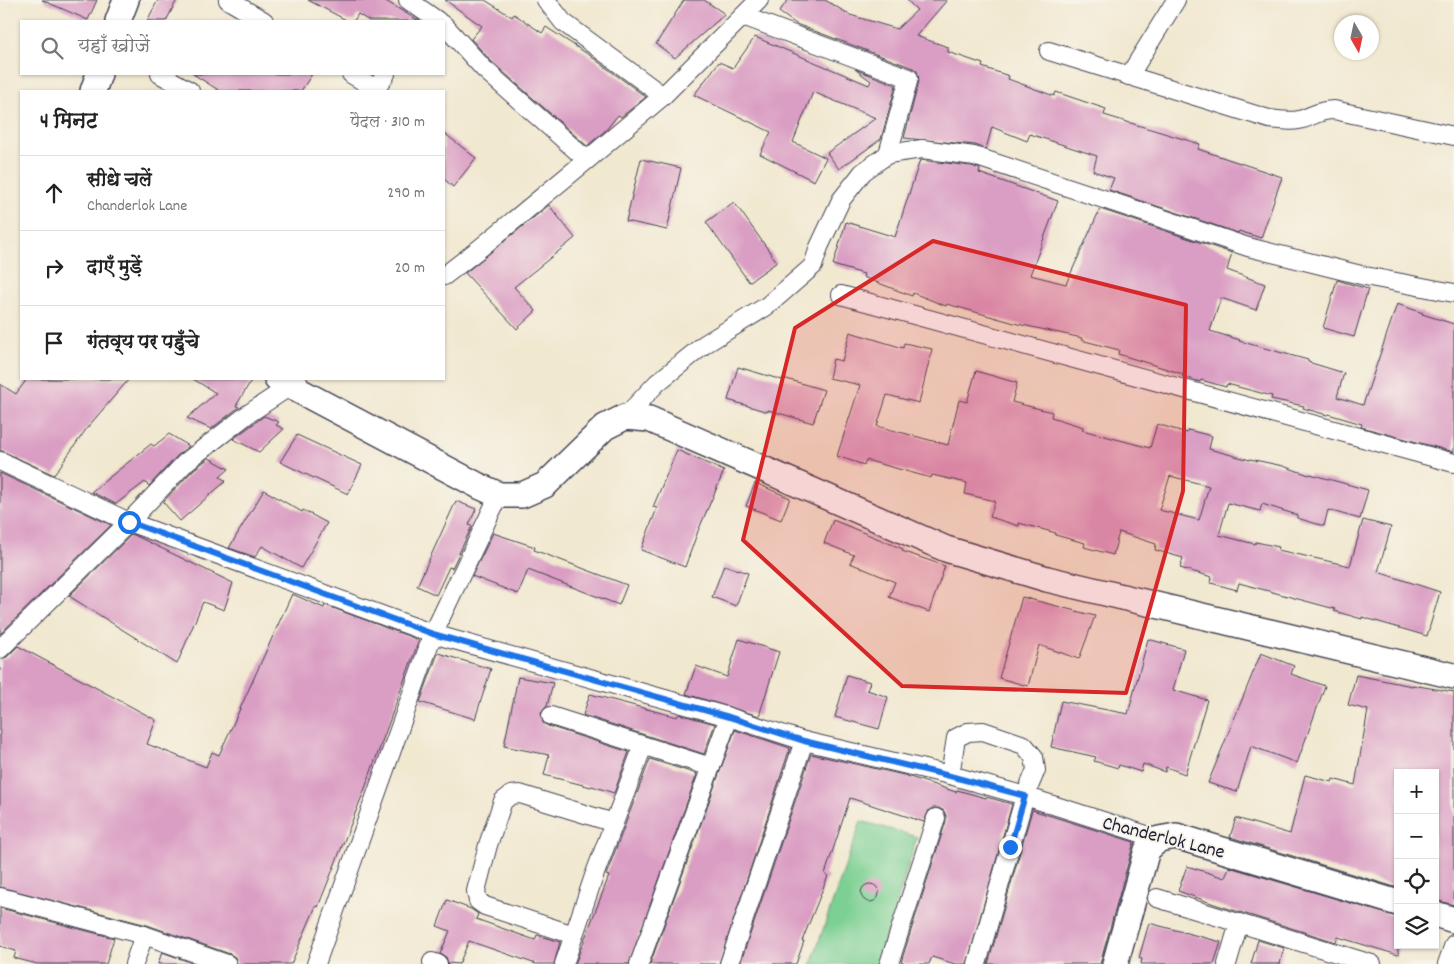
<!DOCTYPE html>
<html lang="hi">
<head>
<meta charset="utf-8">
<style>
  :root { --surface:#fff; --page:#f2f2f2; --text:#222; --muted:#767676; --line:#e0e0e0 }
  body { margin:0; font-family:Dekko,"Playpen Sans Deva",sans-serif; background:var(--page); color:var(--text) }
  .controls { position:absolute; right:15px; bottom:15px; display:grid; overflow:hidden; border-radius:0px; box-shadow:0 1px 4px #0004 }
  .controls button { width:45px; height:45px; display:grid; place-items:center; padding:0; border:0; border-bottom:1px solid var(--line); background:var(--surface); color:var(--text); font:25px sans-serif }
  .compass { position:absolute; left:1334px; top:15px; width:45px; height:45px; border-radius:50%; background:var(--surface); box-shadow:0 1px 4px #0004; rotate:171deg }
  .stop { position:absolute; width:15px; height:15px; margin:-11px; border:4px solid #1a73e8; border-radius:50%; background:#fff }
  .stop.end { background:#1a73e8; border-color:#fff; box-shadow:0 1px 5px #0008 }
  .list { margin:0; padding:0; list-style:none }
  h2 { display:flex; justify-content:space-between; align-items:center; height:65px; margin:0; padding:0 20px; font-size:21px }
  h2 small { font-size:16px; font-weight:400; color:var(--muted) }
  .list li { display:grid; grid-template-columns:32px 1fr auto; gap:15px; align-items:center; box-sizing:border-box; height:75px; padding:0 20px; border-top:1px solid var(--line) }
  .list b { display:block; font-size:19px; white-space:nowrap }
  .list p { margin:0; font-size:16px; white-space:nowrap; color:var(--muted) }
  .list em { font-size:16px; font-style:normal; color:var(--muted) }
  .icon { flex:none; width:28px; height:28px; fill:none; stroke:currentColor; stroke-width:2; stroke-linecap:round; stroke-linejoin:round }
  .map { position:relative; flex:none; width:1454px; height:964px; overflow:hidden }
  .search { position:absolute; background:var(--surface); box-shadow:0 1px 4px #0004; left:20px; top:20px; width:425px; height:55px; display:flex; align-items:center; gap:12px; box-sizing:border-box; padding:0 18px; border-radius:0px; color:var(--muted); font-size:19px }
  .panel { position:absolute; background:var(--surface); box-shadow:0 1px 4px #0004; left:20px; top:90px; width:425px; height:290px; border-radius:0px }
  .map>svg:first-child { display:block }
  .green { fill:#7bd093; stroke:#4e7967 }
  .building { fill:#da9dc3; fill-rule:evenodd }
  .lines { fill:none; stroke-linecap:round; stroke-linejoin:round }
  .street-casing { stroke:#414051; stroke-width:20 }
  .secondary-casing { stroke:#414051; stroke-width:28 }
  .street { stroke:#fff; stroke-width:18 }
  .secondary { stroke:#fff; stroke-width:25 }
  .route { stroke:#1a73e8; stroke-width:6 }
  .marked { fill:#d62828; fill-opacity:0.2; stroke:#d62828; stroke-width:4; stroke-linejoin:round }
  .labels { text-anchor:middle; stroke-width:4; stroke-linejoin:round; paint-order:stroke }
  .street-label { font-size:20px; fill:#22223b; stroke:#f7f3e8 }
</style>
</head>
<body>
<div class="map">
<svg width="1454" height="964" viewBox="0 0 1454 964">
  <rect width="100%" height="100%" fill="#f7f3e8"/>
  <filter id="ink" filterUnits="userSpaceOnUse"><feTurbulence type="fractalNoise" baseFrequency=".02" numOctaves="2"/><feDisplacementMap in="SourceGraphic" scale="10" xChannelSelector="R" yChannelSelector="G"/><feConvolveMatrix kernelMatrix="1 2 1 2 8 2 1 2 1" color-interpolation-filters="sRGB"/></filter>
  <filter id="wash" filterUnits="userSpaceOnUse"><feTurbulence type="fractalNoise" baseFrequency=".0096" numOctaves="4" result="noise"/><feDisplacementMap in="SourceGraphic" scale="20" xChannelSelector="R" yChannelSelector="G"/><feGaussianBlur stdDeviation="1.12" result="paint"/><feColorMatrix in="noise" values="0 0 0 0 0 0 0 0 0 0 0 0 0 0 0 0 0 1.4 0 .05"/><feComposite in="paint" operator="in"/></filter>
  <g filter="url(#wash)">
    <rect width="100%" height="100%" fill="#f1e8d0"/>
    <polygon class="green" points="861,821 917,837 878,964 811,964"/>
    <g id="blocks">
      <g class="building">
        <polygon points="42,0 97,0 88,20"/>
        <polygon points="158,0 177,0 166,21 147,21"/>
        <polygon points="308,0 384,0 419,21 369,21 358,14 354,21 348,21"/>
        <polygon points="445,0 485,0 512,17 514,14 542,33 546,27 589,55 646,97 621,117 618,115 606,130 587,146 491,61 471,39 482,26"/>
        <polygon points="684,0 704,0 725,14 675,58 656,44"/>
        <polygon points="788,0 825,0 850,15 897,29 917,10 907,0 947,0 916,36 948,47 948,52 983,64 982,67 1009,76 1008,79 1054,96 1056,92 1106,109 1104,115 1200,144 1198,149 1282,177 1261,238 1239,231 1238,233 1109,190 1114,178 1093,171 1097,156 1030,134 1027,141 992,127 986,149 975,145 904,138 919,81 917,71 913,68 796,24 779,12"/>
        <polygon points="755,37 869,85 871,81 855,69 896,85 881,139 839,169 827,153 876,118 813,92 793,142 826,158 814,181 760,154 771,132 694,95 719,62 733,68"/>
        <polygon points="193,74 312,74 301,91 220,91"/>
        <polygon points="444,133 476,158 453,187 444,179"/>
        <polygon points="641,159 681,168 667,230 626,221"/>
        <polygon points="920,160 972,166 980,169 979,173 1058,201 1030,275 1066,284 1100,209 1232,253 1227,270 1265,284 1256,310 1221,298 1210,331 1240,340 1239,341 1308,360 1308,362 1344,373 1337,397 1363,405 1397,304 1423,313 1422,314 1454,324 1454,452 1361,427 1362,424 1328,414 1327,415 1303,408 1304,406 1271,399 1272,396 1227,384 1226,387 1201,380 1200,382 1182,376 1183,374 1118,354 1119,350 1081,340 1082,338 1018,324 947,304 946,306 913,293 912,296 863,277 864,274 833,265 846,222 895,237"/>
        <polygon points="734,202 777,262 749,282 706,222"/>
        <polygon points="549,205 575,238 514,287 536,311 517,329 465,273"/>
        <polygon points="1337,280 1368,289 1354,337 1323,328"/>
        <path d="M850,332L903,348L904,343L932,349L919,403L887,395L877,426L948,445L959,400L967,402L976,371L1017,383L1012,402L1052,412L1051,417L1083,427L1082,430L1150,448L1157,424L1187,433L1188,430L1212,436L1209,449L1250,460V459L1283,466L1309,475L1310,474L1368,490L1360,519L1328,510L1324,526L1297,518V515L1262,504L1260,511L1228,503L1219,535L1255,544L1256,542L1279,547L1278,550L1350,566L1363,520L1391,527L1378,572L1440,592L1427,636L1362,617V619L1334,611L1335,609L1239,583L1237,590L1211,583L1212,577L1180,568L1183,558L1155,550L1156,544L1119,532L1113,555L1084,547L1085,543L1055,535L1056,533L1019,523V526L990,517L995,501L965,494L967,483L932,475L931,478L866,460L864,465L837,456L860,385L829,378L833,359L842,361ZM1170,476L1209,486L1199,520L1159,510Z"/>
        <polygon points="738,367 782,380 783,378 824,390 813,423 768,410 768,412 728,400"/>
        <polygon points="27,379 129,379 87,428 54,475 0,450 0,384 16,394"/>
        <polygon points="193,379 252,379 236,406 239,407 211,429 187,418 216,393"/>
        <polygon points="264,416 279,422 276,425 284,429 259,452 233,439"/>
        <polygon points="169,434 189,446 178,455 149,486 145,482 116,504 91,492 151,444 154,446"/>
        <polygon points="297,435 362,465 348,494 280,462"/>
        <polygon points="677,450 724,471 698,531 685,567 641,550 657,508 653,507"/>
        <polygon points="209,458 229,469 220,477 226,481 180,521 163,502 193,470"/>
        <polygon points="0,473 111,525 0,634"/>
        <polygon points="755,483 790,498 781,520 746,506"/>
        <polygon points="264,490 302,512 303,510 327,523 301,568 262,546 255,557 229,548"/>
        <polygon points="456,501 476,509 469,525 472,526 452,568 449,567 436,595 417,586"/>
        <polygon points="833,520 903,549 902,551 945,566 929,612 889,597 895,582 850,563 854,555 824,543"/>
        <polygon points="493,533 535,547 534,550 627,585 619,605 528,570 518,594 472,576"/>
        <polygon points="132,534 233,583 224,610 203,602 177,664 69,596"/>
        <polygon points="724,565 748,573 736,606 712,597"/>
        <polygon points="292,594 324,608 325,605 419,640 364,791 318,907 316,906 291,964 237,964 235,957 230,954 147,925 0,887 0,659 7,657 18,646 156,720 147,744 206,767 212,752 219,755"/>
        <polygon points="1022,597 1095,616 1079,659 1039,645 1028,686 999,678"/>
        <polygon points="739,639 779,652 759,716 686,694 696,666 727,677"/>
        <polygon points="1148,639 1184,649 1173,690 1207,700 1185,774 1166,767 1165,772 1143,764 1141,772 1119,765 1118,768 1094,761 1096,757 1051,747 1061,701 1128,714"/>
        <polygon points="438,653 491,669 475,719 420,702"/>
        <polygon points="1261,653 1294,666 1291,674 1325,686 1297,763 1251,746 1237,792 1208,783"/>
        <polygon points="847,675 870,682 867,690 888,697 879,729 835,717"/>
        <polygon points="1356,675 1412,686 1412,685 1454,692 1454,905 1435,900 1435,773 1398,773 1398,888 1230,837 1236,818 1290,834 1305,775 1332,782 1333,779 1355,785 1368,710 1348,705"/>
        <polygon points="518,677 553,683 547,706 541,713 543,723 548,726 629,752 614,793 592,786 591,787 544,775 549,755 504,746"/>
        <polygon points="590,694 677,717 679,714 715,724 704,754 583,715"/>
        <polygon points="735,730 790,748 719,964 650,964"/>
        <polygon points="811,754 904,775 956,792 957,790 986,798 986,797 1012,804 967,964 955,964 932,957 929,964 906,964 901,962 946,821 946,816 944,811 939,808 933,808 929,810 924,822 850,798 825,874 828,876 802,941 804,941 796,964 740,964"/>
        <polygon points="650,759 697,774 629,964 575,964 609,876 606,875"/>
        <polygon points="1032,810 1134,842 1100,964 988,964"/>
        <polygon points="1187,866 1225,878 1229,867 1398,917 1398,955 1338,937 1336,942 1217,905 1178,891"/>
        <circle cx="870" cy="893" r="9"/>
        <polygon points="447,900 471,909 478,914 476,919 535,940 537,935 560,942 554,964 536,964 469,941 459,964 448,963 446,957 440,954 450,931 437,926"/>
        <polygon points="0,908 114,938 106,964 37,964 14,958 16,951 0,946"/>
        <polygon points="1149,923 1221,942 1214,964 1141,964 1142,959 1139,958"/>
        <polygon points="1258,940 1284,948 1280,964 1251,964"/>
        <polygon points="162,952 195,964 158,964"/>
      </g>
    </g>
  </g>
  <g filter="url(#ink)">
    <use href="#blocks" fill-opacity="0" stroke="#414051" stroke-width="1"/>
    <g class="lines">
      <g class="street-casing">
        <g id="street">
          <polyline points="228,0 264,21"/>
          <polyline points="408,0 438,21"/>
          <polyline points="546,0 563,22 663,96"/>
          <polyline points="743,16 909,78 888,154"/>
          <polyline points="444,25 484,69 587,160 663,96 759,0"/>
          <path d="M1049,51L1269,119C1279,120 1289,122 1299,120C1313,117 1317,110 1334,110L1454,136"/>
          <polyline points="160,74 190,91"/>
          <polyline points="351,74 376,89 386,74"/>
          <polyline points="1129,76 1176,0"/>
          <polyline points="444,276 479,249 587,160"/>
          <polyline points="841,295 1454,463"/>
          <polyline points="625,417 657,383 705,344 767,306 813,266 819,247 841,200 863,172 888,154 922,149 974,156 1248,247 1365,276 1454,293"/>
          <polyline points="0,461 129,522 433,634 729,717 804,741 950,775 1025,796 1159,839"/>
          <polyline points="0,649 129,522 186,462 248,414 298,381"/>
          <polyline points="551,716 711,767"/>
          <polyline points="950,775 956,738 968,732 983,731 1024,745 1034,757 1036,770 1025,796 977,964"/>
          <polyline points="0,897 144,935 227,964"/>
          <polyline points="1157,898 1372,964"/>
          <polyline points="574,935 485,906 478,901 476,891 488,845 503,801 511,795 520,794 614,823"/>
          <polyline points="432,962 438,964"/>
          <polyline points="134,964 144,935"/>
          <polyline points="316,964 433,634 499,495"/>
          <polyline points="564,964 594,876 643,746"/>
          <polyline points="639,964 729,717"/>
          <polyline points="729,964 804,741"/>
          <polyline points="889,964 936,818"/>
          <polyline points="1227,964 1239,923"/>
          <polyline points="1447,964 1454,944"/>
        </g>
      </g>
      <g class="secondary-casing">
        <g id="secondary">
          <polyline points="118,21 126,0"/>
          <polyline points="93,91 99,74"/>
          <polyline points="277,379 479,486 499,495 522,495 545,485 605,427 625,417 649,419 946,549 1047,579 1454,676"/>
          <polyline points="1435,914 1454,920"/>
          <polyline points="1115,964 1147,850 1159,839 1176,836 1398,903"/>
        </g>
      </g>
      <use href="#street" class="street"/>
      <use href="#secondary" class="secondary"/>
    </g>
  </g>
  <g class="lines" filter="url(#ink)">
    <polyline class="route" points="129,522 433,634 729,717 804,741 950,776 1025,796 1010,847"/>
  </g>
  <path class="marked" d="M933,241L1186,305L1183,491L1126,693L902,686L743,540L795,328Z"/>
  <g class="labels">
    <g class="street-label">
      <text transform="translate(1164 836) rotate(14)" y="7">Chanderlok Lane</text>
    </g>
  </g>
</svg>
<div class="controls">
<button>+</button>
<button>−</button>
<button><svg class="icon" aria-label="locate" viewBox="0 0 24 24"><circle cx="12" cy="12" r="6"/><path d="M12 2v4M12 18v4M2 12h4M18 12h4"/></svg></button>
<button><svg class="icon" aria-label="layers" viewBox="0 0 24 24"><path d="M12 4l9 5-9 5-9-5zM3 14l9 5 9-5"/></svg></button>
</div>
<svg class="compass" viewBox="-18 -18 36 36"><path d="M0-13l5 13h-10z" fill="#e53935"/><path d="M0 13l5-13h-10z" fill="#767676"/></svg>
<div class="stop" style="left:129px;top:522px"></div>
<div class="stop end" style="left:1010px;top:847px"></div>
<div class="search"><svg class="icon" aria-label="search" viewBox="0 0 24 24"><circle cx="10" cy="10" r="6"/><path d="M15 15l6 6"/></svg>यहाँ खोजें</div>
<section class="panel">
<h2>4 मिनट<small>पैदल · 310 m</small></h2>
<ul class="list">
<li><svg class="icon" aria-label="ahead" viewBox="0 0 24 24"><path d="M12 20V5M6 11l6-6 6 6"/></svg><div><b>सीधे चलें</b><p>Chanderlok Lane</p></div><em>290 m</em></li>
<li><svg class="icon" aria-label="right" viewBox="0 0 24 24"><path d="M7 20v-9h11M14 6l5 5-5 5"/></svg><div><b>दाएँ मुड़ें</b></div><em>20 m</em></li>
<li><svg class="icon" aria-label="arrive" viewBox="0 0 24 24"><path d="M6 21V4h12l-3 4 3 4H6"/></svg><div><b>गंतव्य पर पहुँचे</b></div></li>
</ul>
</section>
</div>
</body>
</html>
